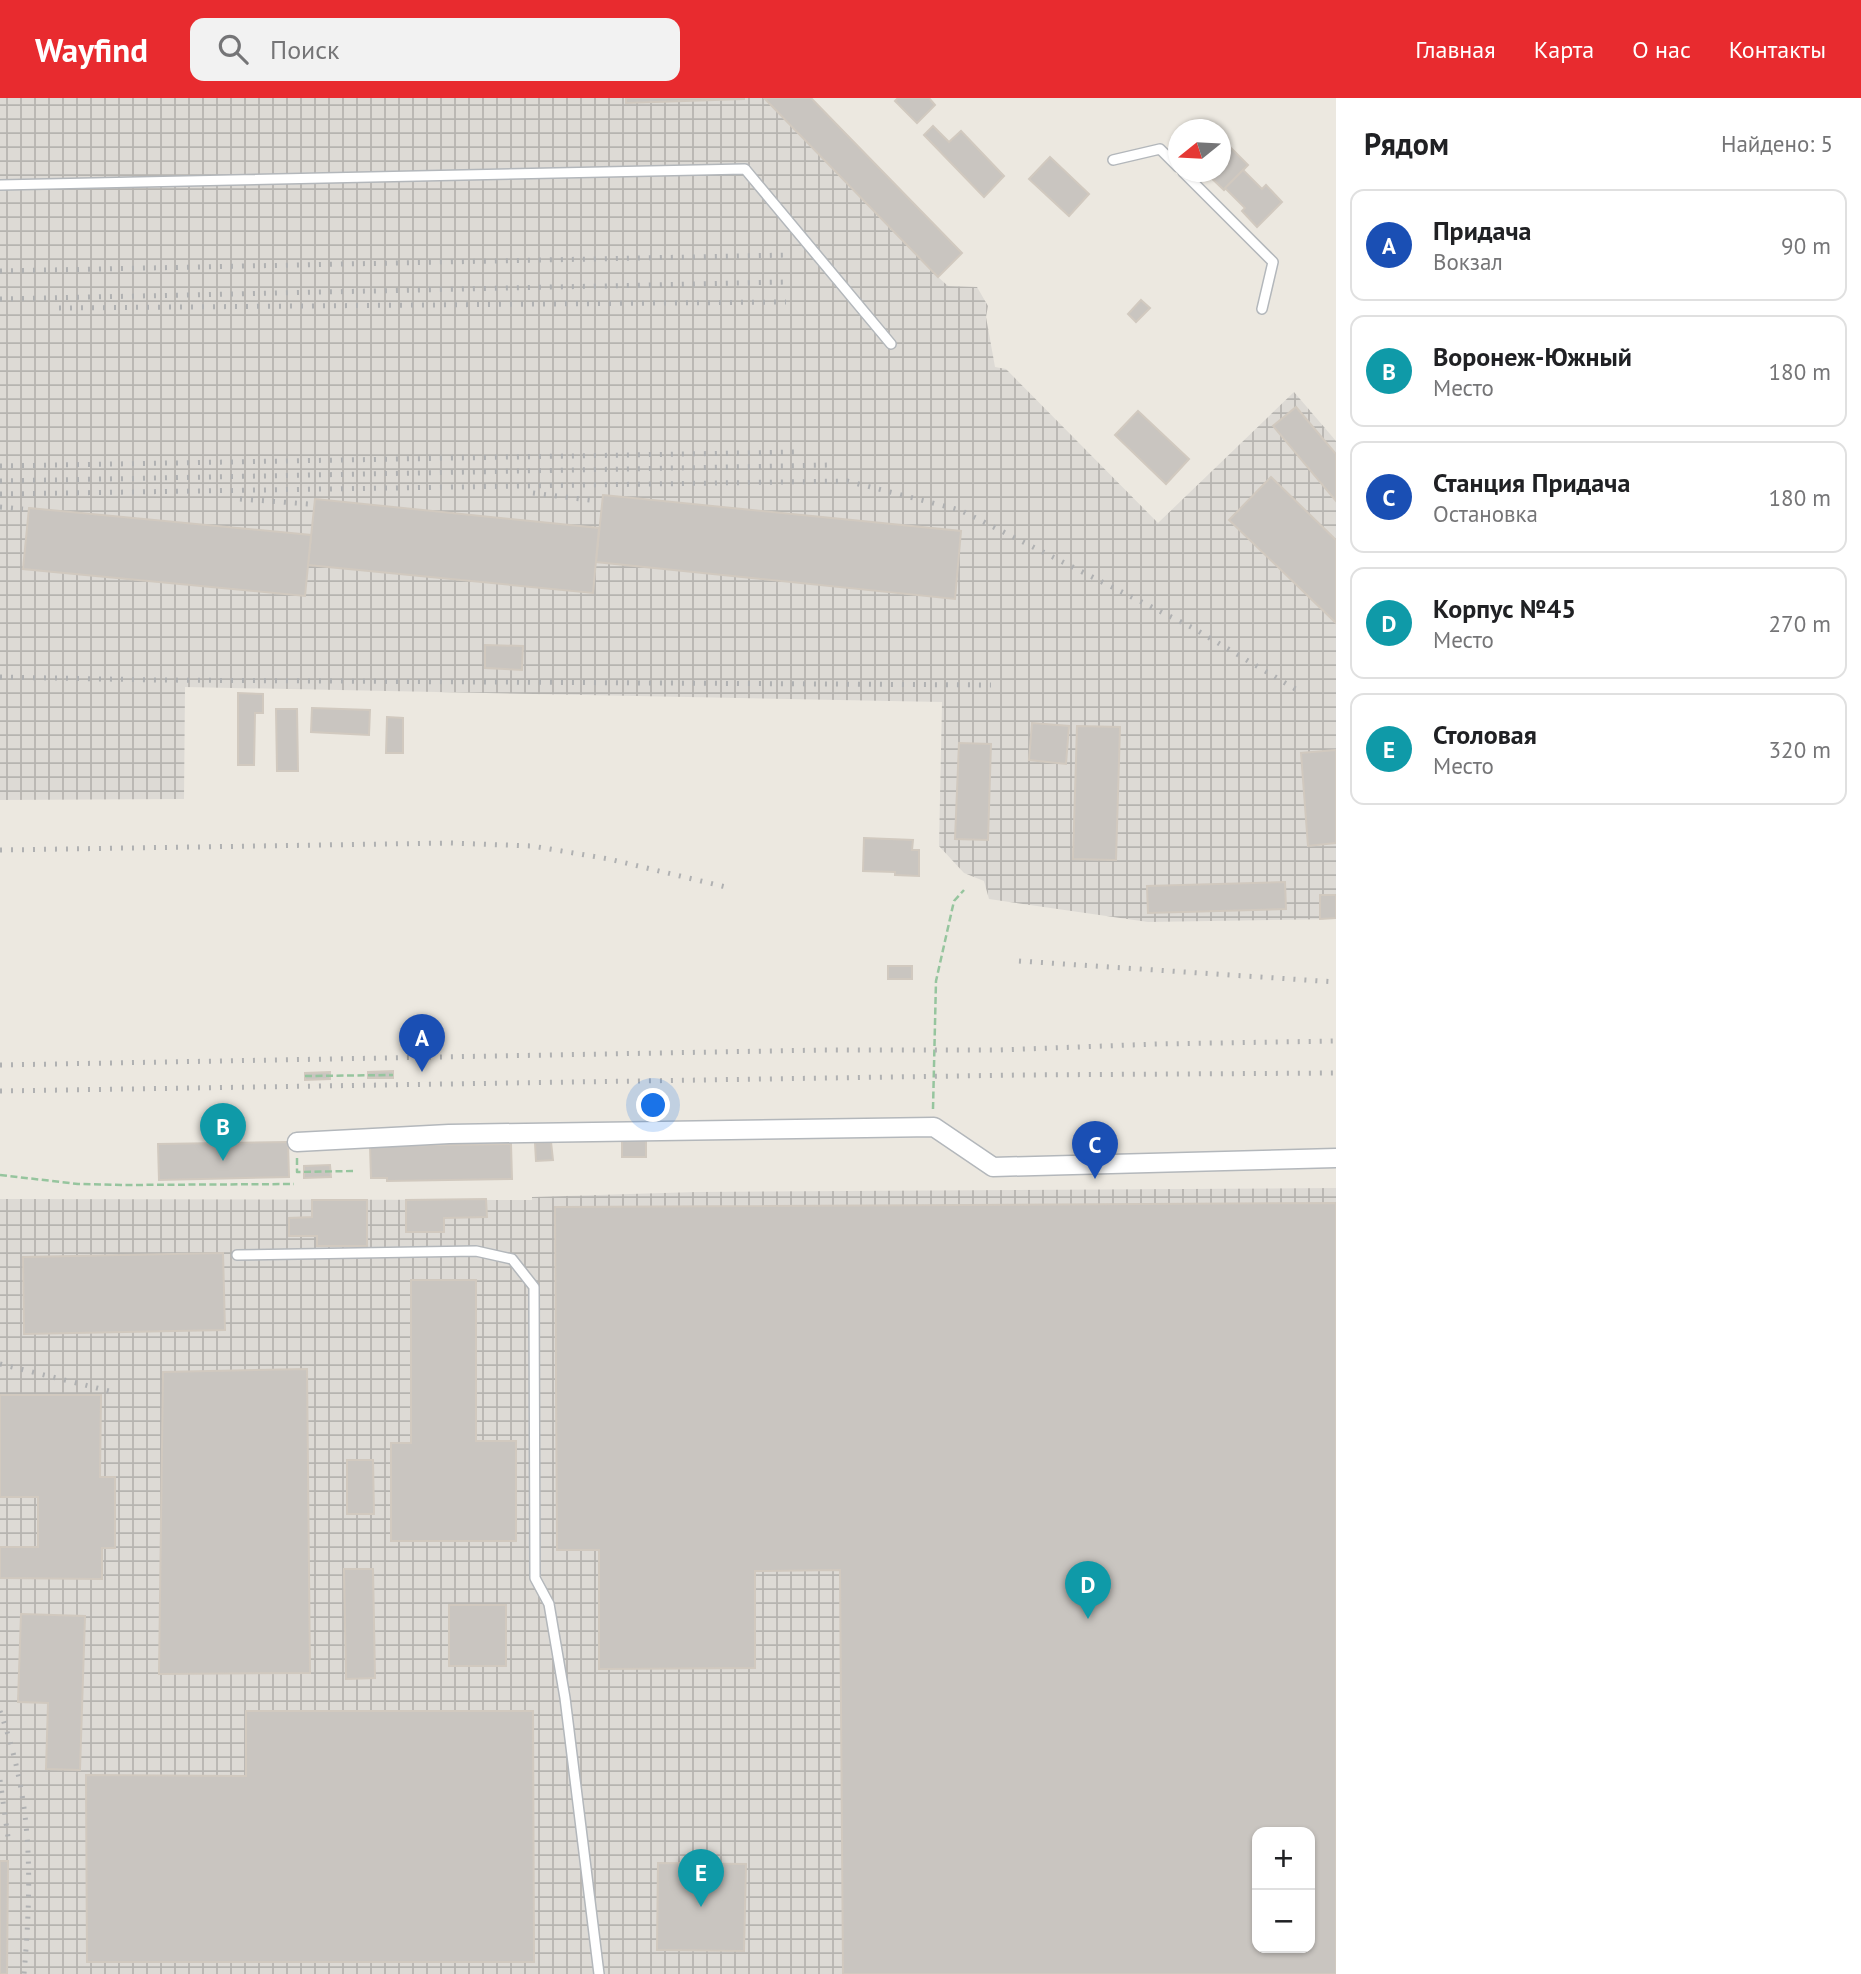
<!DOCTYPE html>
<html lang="ru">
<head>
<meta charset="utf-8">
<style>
  :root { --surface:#fff; --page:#f2f2f2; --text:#202124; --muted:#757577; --line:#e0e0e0; --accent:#e82b2f }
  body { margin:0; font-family:"PT Sans",sans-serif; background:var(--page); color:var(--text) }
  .controls { position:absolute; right:21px; bottom:21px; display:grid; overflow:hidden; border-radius:14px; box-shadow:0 2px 5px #0004 }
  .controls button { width:63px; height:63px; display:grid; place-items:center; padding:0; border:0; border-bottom:2px solid var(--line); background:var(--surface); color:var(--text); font:35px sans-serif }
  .compass { position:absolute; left:1168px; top:21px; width:63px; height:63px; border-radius:50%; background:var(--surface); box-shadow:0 2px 5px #0004; rotate:252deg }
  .you { position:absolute; left:654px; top:1008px; width:24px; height:24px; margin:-18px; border:5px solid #fff; border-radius:50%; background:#1a73e8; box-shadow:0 0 0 10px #1a73e833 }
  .badge { display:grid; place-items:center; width:46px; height:46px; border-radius:50%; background:var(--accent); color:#fff; font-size:23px; font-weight:700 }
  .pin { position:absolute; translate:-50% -58px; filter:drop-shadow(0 2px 4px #0008) }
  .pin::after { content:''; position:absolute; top:37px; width:24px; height:21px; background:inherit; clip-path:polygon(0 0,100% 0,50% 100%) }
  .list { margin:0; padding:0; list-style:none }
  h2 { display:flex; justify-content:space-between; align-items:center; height:91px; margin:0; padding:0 28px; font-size:30px }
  h2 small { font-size:23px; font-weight:400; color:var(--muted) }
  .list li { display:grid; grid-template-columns:46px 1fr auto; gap:21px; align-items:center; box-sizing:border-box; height:112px; margin:0 14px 14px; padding:0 14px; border:2px solid var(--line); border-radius:14px }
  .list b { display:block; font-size:26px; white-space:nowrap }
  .list p { margin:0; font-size:23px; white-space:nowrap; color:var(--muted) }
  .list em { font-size:23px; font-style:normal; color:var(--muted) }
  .icon { flex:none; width:38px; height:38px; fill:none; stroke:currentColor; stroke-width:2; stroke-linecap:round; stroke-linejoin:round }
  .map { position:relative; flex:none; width:1336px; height:1876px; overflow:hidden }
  header { display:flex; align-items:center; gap:42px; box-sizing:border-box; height:98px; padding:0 35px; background:var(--accent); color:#fff }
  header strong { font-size:33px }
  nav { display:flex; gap:38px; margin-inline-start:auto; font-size:24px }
  .search { width:490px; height:63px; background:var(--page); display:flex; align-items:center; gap:18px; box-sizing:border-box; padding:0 24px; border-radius:14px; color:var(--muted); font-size:26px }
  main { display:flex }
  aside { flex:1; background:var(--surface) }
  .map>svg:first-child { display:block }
  .industrial { fill:url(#industrial-grid); fill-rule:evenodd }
  .building { fill:#c9c5c0; stroke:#d1c9bf; stroke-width:2; fill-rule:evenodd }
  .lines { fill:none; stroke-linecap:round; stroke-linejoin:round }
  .lane-casing { stroke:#b3b7bb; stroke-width:12 }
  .street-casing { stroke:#b3b7bb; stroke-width:21 }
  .path { stroke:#96c59e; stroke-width:2.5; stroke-dasharray:7 3.5; stroke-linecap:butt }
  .lane { stroke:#fff; stroke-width:9 }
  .street { stroke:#fff; stroke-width:18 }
  .rail { stroke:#b0b1b2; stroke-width:5; stroke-dasharray:2 9; stroke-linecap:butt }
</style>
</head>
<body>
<header>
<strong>Wayfind</strong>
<div class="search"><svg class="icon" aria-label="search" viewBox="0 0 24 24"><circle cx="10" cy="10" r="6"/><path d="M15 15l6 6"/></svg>Поиск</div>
<nav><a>Главная</a><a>Карта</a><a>О нас</a><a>Контакты</a></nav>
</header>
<main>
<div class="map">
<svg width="1336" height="1876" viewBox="0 0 1336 1876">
  <defs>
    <pattern id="industrial-grid" width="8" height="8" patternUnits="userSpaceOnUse" patternTransform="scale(1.75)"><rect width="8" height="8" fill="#dddad5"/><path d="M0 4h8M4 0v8" fill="none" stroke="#b6b4b0"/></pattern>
  </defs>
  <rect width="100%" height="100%" fill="#ece8e0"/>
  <g class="industrial">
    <polygon points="0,0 811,0 962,155 938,179 948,188 977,189 988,208 986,219 995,269 1006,271 1158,425 1294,294 1336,343 1336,821 1148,824 989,801 984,783 964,775 939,748 942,604 185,589 184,701 0,702"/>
    <path d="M1336,1090V1876H0V1101L532,1102V1099L696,1094ZM1257,1734H1310V1850H1257Z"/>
  </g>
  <g class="building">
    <polygon points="626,0 744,0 744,1 626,5"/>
    <polygon points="764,0 811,0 962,155 938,179"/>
    <polygon points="898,0 929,0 935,7 917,25 895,3"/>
    <polygon points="933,28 949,44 961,33 1004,78 984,99 924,37"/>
    <polygon points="1230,49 1248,67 1224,92 1205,74 1220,74 1220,58"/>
    <polygon points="1050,59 1089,96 1069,118 1029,81"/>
    <polygon points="1243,72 1262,91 1266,87 1282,104 1257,129 1242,113 1245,110 1225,90"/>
    <polygon points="1141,202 1150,210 1136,224 1128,216"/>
    <polygon points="1296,309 1336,356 1336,403 1273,328"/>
    <polygon points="1138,313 1189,361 1166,386 1115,337"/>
    <polygon points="1271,379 1336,442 1336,525 1229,422"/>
    <polygon points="603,397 961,433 955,501 596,464"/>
    <polygon points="315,401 599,430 593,495 308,467"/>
    <polygon points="29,410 311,437 305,498 23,471"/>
    <polygon points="485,547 523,548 522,572 485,570"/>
    <polygon points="238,595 263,596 263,615 255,615 254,667 238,667"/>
    <polygon points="312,610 370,612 369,637 311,634"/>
    <polygon points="276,611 297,611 298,673 277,673"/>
    <polygon points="387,619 403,620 403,655 386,655"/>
    <polygon points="1032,625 1069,628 1066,666 1029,662"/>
    <polygon points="1077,628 1120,629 1116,762 1073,761"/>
    <polygon points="959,645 991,646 988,742 955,741"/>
    <polygon points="1336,652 1336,745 1308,748 1301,655"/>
    <polygon points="864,740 913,742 912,752 919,752 919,778 895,777 895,774 863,773"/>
    <polygon points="1285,784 1286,811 1148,815 1147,788"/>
    <polygon points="1320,797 1336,797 1336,820 1320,821"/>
    <rect x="888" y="868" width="24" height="13"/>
    <polygon points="393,973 393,980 368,980 368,974"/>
    <polygon points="330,974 330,981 305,982 305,975"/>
    <rect x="622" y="1043" width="24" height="16"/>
    <polygon points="288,1044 289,1079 159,1082 158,1046"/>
    <polygon points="551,1044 553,1062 536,1063 535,1045"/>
    <polygon points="511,1046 512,1081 387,1083 387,1080 371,1080 370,1048"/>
    <polygon points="330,1067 331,1079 304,1080 304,1068"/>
    <polygon points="486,1101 487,1119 444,1120 444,1134 406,1134 406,1102"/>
    <polygon points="312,1102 367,1102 367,1148 317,1148 317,1138 289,1138 289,1120 312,1119"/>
    <path d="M1336,1105V1876H843L840,1472L755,1473V1570L599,1571V1452H557L555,1109ZM1257,1734H1310V1850H1257Z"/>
    <polygon points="223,1155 225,1232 24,1236 23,1159"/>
    <polygon points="411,1182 476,1182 476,1343 516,1343 516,1443 391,1443 391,1345 411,1345"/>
    <polygon points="307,1271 310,1575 159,1576 163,1274"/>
    <polygon points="0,1297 101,1297 100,1379 115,1379 115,1450 102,1450 102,1481 0,1480 0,1449 38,1449 38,1399 0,1399"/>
    <polygon points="347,1362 373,1362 374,1416 347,1416"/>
    <polygon points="344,1471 373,1471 375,1580 346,1581"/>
    <rect x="449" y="1507" width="57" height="61"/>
    <polygon points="21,1516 85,1518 80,1672 46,1671 48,1605 18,1604"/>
    <polygon points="246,1613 533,1613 534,1864 87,1864 86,1677 246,1678"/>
    <polygon points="0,1763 8,1763 7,1876 0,1876"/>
    <polygon points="658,1765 746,1766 744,1853 657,1852"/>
  </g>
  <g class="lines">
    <g class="lane-casing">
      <g id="lane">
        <polyline points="1113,62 1160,51 1178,69"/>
        <polyline points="1183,74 1273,164 1262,211"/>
        <polyline points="0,87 745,71 891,246"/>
        <polyline points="237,1157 476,1153 512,1161 534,1189 535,1480 549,1506 565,1600 599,1876"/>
      </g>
    </g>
    <g class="street-casing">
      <polyline id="street" points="297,1044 449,1036 934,1029 993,1069 1336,1060"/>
    </g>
    <g class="path">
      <polyline points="305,978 393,977"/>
      <polyline points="933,1011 936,883 954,803 964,792"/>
      <polyline points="297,1060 297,1074 353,1073"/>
      <polyline points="0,1077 78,1086 125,1087 294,1086"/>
    </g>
    <use href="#lane" class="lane"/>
    <use href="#street" class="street"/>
    <g class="rail">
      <polyline points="0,173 789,157"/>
      <polyline points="0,201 787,184"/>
      <polyline points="59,210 786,204"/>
      <polyline points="0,368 798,354"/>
      <polyline points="0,383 833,367"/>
      <polyline points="533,395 597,403"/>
      <polyline points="0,396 847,383 960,412 1193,530 1302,595"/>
      <polyline points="240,401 309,406"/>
      <polyline points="0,409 23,411"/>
      <polyline points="0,579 157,582 991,587"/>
      <polyline points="0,752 450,745 532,748 609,761 726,789"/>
      <polyline points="1019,863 1336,884"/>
      <polyline points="0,967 824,952 998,952 1157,946 1336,943"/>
      <polyline points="0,993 1020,977 1336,975"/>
      <polyline points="0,1266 117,1295"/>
      <path d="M0,1613C33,1704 32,1782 24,1876"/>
      <polyline points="0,1682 8,1739"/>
    </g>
  </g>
</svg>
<div class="controls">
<button>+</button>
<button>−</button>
</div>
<svg class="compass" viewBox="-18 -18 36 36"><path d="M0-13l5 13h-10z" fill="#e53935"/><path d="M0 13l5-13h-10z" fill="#757577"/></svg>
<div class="you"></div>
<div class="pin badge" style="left:422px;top:974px;background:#1a4fb4">A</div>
<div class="pin badge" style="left:223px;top:1063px;background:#0f9aa8">B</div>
<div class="pin badge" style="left:1095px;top:1081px;background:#1a4fb4">C</div>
<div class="pin badge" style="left:1088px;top:1521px;background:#0f9aa8">D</div>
<div class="pin badge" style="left:701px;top:1809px;background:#0f9aa8">E</div>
</div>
<aside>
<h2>Рядом<small>Найдено: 5</small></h2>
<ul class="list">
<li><span class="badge" style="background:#1a4fb4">A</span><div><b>Придача</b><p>Вокзал</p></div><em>90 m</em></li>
<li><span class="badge" style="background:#0f9aa8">B</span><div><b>Воронеж-Южный</b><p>Место</p></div><em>180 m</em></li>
<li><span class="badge" style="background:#1a4fb4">C</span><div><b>Станция Придача</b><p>Остановка</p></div><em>180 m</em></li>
<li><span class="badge" style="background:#0f9aa8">D</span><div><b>Корпус №45</b><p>Место</p></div><em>270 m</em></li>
<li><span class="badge" style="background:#0f9aa8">E</span><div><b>Столовая</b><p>Место</p></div><em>320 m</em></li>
</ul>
</aside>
</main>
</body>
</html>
